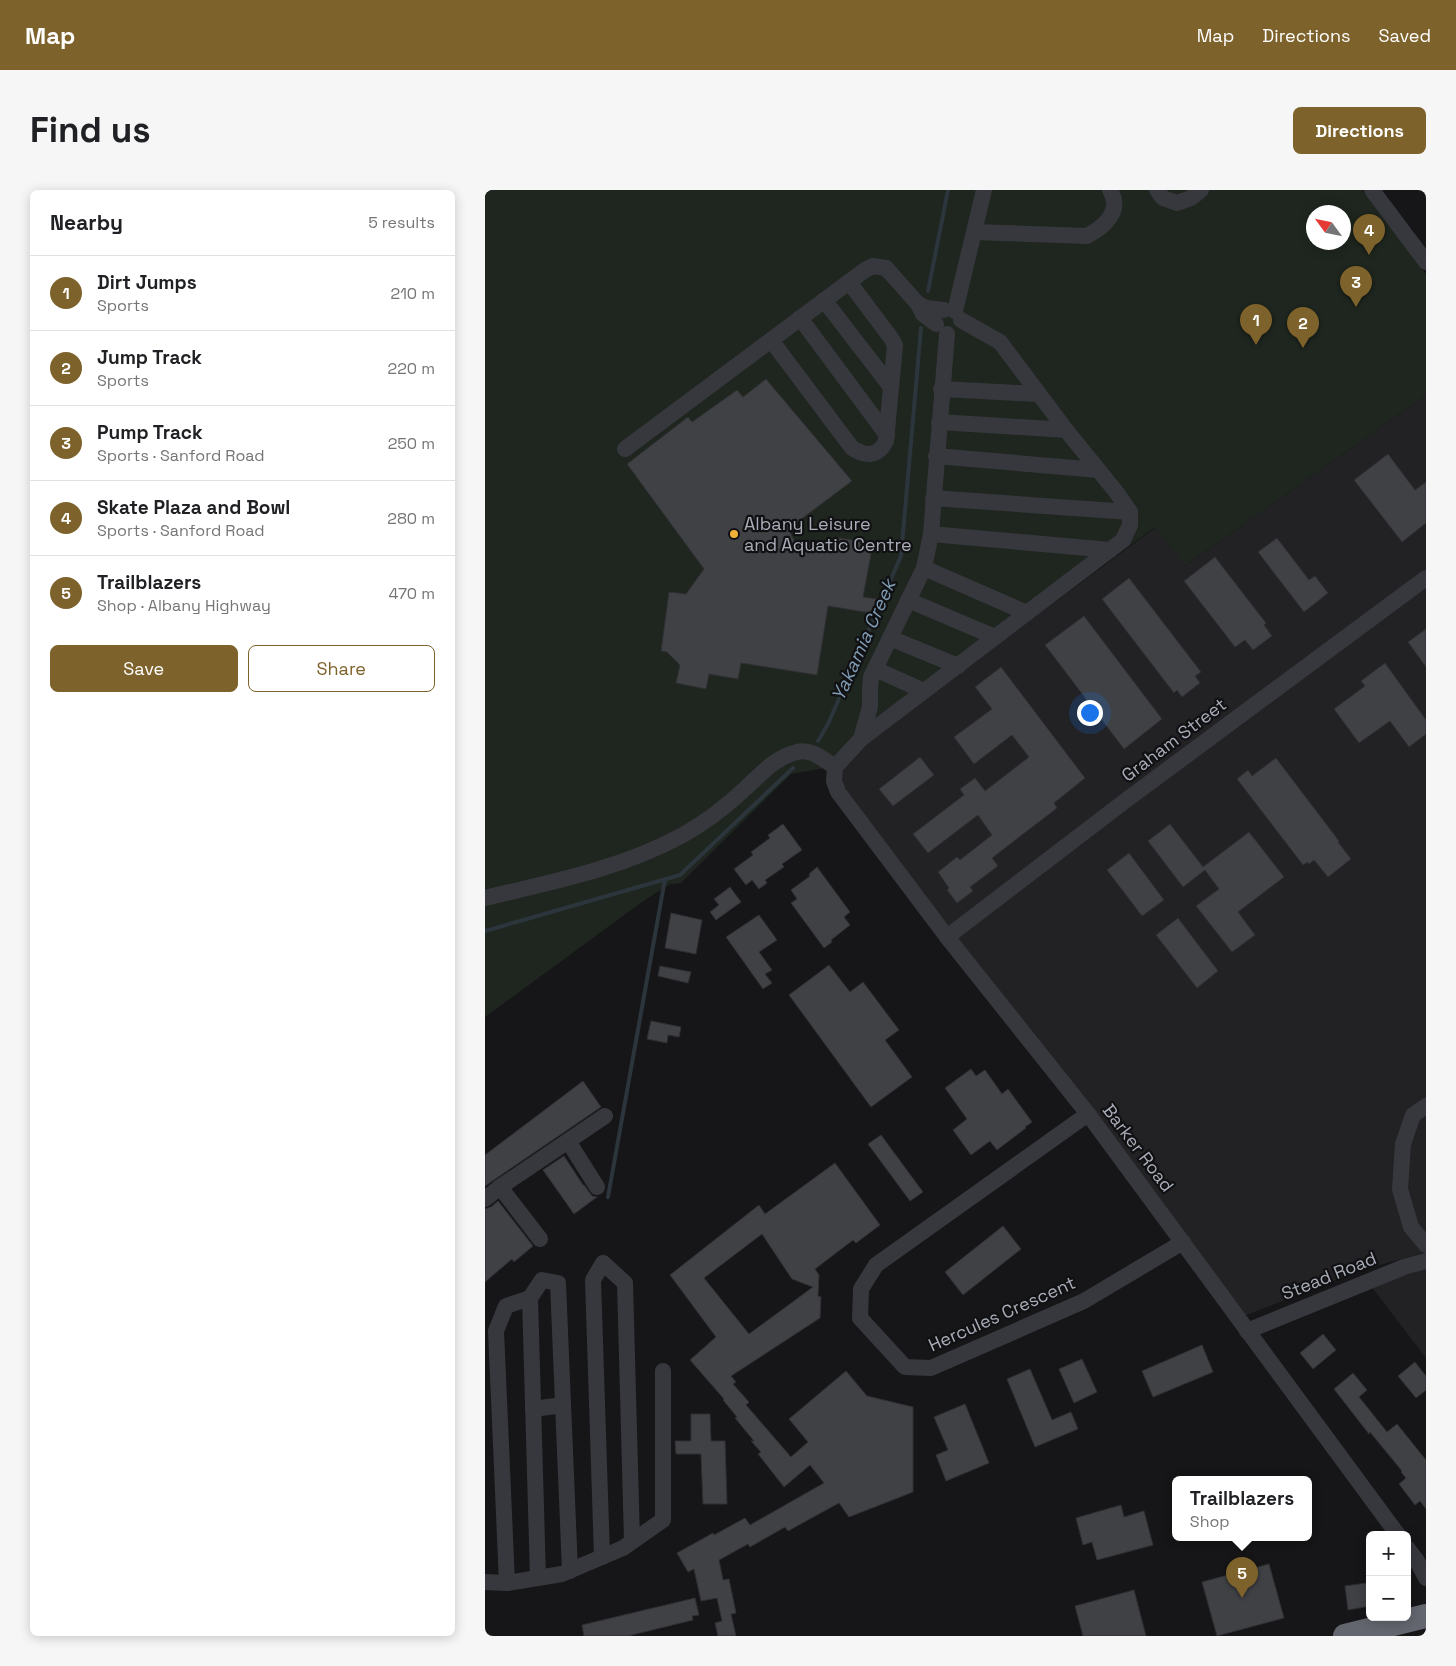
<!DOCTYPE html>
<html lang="en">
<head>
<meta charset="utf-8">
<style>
  :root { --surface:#fff; --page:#f6f6f6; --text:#202124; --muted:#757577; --line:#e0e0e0; --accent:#7e622b }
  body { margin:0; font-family:"Space Grotesk",sans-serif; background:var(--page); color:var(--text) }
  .controls { position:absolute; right:15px; bottom:15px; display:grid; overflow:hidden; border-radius:8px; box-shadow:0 2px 12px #0003 }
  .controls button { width:45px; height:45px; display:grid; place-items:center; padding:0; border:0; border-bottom:1px solid var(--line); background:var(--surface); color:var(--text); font:25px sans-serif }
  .compass { position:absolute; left:821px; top:15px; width:45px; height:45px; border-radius:50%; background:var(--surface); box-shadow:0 2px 12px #0003; rotate:303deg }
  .you { position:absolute; left:604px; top:522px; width:18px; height:18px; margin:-12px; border:4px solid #fff; border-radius:50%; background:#1a73e8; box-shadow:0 0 0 8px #1a73e833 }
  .badge { display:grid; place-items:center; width:32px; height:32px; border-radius:50%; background:var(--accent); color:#fff; font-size:16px; font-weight:700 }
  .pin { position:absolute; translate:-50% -41px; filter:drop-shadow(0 1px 2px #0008) }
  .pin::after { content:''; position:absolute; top:26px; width:18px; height:15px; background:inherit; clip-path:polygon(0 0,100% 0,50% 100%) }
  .popup { position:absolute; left:687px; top:1286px; width:140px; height:65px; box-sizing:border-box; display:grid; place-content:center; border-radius:8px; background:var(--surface); filter:drop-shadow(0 1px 4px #0005); font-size:16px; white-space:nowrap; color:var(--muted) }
  .popup b { font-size:19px; color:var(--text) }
  .popup::after { content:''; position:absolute; left:50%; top:100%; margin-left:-10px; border:10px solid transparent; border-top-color:var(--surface) }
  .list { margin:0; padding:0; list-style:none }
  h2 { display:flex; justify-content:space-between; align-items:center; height:65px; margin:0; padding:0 20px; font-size:21px }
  h2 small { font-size:16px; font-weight:400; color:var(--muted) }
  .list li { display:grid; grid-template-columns:32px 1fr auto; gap:15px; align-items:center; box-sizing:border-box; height:75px; padding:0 20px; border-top:1px solid var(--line) }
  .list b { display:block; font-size:19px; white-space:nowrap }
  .list p { margin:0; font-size:16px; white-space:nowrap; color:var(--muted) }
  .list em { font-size:16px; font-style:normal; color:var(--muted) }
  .actions { display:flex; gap:10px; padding:15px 20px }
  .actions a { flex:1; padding:11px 0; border:1px solid var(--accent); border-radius:8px; text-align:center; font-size:18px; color:var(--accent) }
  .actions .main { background:var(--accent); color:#fff }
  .map { position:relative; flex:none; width:941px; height:1446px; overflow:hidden; border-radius:8px }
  header { display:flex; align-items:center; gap:30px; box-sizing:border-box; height:70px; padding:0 25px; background:var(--accent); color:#fff }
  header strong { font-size:24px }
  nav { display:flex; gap:28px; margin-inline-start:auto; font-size:18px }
  .intro { display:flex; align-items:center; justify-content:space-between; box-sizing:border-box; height:120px; padding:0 30px }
  h1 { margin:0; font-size:35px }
  .button { padding:12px 22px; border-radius:8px; background:var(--accent); color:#fff; font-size:18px; font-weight:700 }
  main { display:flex; gap:30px; padding:0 30px }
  aside { flex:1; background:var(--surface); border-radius:8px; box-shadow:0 2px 12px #0003 }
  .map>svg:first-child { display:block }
  .built { fill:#222225 }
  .green { fill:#1e261f; fill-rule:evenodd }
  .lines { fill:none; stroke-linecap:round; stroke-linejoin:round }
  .stream { stroke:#2c353c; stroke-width:4 }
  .building { fill:#404145; stroke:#303034; fill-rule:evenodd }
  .minor { stroke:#37383d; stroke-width:16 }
  .highway { stroke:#63666e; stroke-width:24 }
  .poi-dot { fill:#f2b134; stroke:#111113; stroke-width:2 }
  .labels { text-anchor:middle; stroke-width:4.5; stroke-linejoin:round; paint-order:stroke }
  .poi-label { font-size:18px; fill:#a8adb8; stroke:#111113; text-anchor:start }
  .street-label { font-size:18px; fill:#a8adb8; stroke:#111113 }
  .water-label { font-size:19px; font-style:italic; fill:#7f9bb3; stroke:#111113 }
</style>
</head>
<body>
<header>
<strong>Map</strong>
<nav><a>Map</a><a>Directions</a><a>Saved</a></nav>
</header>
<div class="intro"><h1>Find us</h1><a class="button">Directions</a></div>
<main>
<aside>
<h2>Nearby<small>5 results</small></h2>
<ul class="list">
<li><span class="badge">1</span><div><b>Dirt Jumps</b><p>Sports</p></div><em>210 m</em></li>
<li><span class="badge">2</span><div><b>Jump Track</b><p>Sports</p></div><em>220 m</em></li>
<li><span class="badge">3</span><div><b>Pump Track</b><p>Sports · Sanford Road</p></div><em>250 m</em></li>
<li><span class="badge">4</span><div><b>Skate Plaza and Bowl</b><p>Sports · Sanford Road</p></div><em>280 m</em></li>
<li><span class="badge">5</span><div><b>Trailblazers</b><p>Shop · Albany Highway</p></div><em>470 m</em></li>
</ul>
<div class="actions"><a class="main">Save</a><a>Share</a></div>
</aside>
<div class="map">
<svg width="941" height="1446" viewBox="0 0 941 1446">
  <rect width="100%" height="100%" fill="#161618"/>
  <g class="built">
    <polygon points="941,205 941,1062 874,1081 759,1126 358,598 356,579 378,554 671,337 700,376"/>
    <polygon points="941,1079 941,1168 886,1096"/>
  </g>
  <path class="green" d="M0,0H877L941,84V205L700,376L670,337L346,577L306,584L196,693L185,694L157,712L0,827ZM828,22H858V52H828Z"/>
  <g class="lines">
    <g class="stream">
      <polyline points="443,101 463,0"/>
      <polyline points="333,551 343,534 416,366 436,138"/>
      <polyline points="0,741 195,685 308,578"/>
      <polyline points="123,1007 180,689"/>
    </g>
  </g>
  <g class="building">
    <polygon points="281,189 367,291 303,339 311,354 353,357 354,348 388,353 378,407 398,410 392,424 343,416 332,485 256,473 253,489 224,484 221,499 191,493 195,475 182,462 176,461 184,402 201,404 219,379 142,274 203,227 207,232 252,200 258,207"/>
    <polygon points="903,264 930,300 941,292 941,333 917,352 869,290"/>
    <polygon points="792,348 824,390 830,386 843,403 819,422 773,362"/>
    <polygon points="730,367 781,433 779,435 787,446 768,460 760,450 750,457 699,391"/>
    <polygon points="644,388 716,482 710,486 715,493 697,507 692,500 689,503 617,409"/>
    <polygon points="599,426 677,529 639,559 560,455"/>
    <polygon points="941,439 941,477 923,452"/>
    <polygon points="900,473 941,530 941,544 924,557 905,531 874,553 849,519 880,496 876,491"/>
    <polygon points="516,477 600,588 569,613 572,618 507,668 513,676 485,697 488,701 472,713 462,700 464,698 453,682 472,667 475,670 507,645 493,625 443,663 428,644 479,605 475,599 490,588 500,601 544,567 527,545 489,574 469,547 507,519 490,497"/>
    <polygon points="435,567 449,585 408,616 394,599"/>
    <polygon points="791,568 854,651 853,652 866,669 843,687 829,670 824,674 823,672 818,675 752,589 763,580 767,586"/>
    <polygon points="298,634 317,660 297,674 299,677 280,690 282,693 274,699 267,690 261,695 249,679 268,665 266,662 285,648 283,645"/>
    <polygon points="685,634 718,677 764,642 799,687 753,722 770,745 747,762 711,716 734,699 720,680 698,697 663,651"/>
    <polygon points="644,663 679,710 657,726 622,680"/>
    <polygon points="332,677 365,722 359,727 365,735 346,750 347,752 339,758 306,713 312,709 306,700 325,686 324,684"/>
    <polygon points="245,697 256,712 231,730 225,722 234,715 229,709"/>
    <polygon points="186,723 217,730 211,764 180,758"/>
    <polygon points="274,725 292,750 274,762 287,780 280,784 287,793 278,799 241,747"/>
    <polygon points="693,728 733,781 712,798 671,745"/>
    <polygon points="344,775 365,802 378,792 414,840 400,850 427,887 386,917 304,805"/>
    <polygon points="175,776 206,782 203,793 173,786"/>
    <polygon points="166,831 196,837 194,847 183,845 182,853 162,849"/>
    <polygon points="486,879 491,886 500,880 517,904 523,899 547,932 540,937 541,938 512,960 505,951 486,965 468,940 482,929 460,898"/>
    <polygon points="98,891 116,917 0,996 0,965"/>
    <polygon points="396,945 438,1002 425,1011 383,954"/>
    <polygon points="79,966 98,995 99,995 107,1006 112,1007 89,1024 58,980"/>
    <path d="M350,973L395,1035L371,1053L368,1050L330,1079L334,1085L333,1106L336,1107L335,1128L246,1186L251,1192L248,1194L264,1212L261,1215L306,1267L323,1252L304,1229L361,1181L382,1206L428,1217V1302L364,1327L354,1313L303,1341L300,1337L265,1357L263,1354L234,1370L238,1390L244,1389L251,1423L246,1424L251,1446H233L230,1433L237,1431L232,1408L216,1411L209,1379L203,1382L192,1363L228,1343L229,1345L260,1328L265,1335L339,1293L325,1275L299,1297L273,1264L276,1262L266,1251H269L250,1228L252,1227L238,1210L239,1209L205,1170L231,1147L185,1085L274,1015L280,1024ZM277,1044L307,1089L328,1097L264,1144L219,1088Z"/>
    <polygon points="13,1011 48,1056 29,1072 27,1069 0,1092 0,1019 6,1017"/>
    <polygon points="518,1036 536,1059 478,1105 460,1082"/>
    <polygon points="838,1144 851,1160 828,1179 815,1163"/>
    <polygon points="717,1155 728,1182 668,1207 657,1181"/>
    <polygon points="597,1169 612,1202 589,1213 574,1179"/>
    <polygon points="930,1172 941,1186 941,1200 931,1208 913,1186"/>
    <polygon points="545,1179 567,1230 586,1222 593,1239 550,1257 522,1189"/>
    <polygon points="868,1183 882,1200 874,1207 902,1242 912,1234 941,1270 941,1319 935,1311 930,1315 914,1294 921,1288 916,1282 917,1281 885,1242 884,1244 849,1199"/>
    <polygon points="480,1214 504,1273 461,1291 451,1265 463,1260 449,1227"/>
    <polygon points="206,1224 225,1224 226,1251 240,1251 242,1314 218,1314 216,1264 191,1264 190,1251 206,1251"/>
    <polygon points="636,1315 639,1327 659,1321 668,1355 612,1370 607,1352 598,1355 591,1328"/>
    <polygon points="784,1374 799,1428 732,1446 717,1392"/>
    <polygon points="882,1393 885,1416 863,1420 860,1396"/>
    <polygon points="649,1400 661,1446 598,1446 590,1416"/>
    <polygon points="210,1408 214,1425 207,1426 208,1430 143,1446 99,1446 97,1435"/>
  </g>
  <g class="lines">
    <g class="minor">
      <polyline points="672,0 678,8 692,13 706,8 716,0"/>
      <polyline points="887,0 941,72"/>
      <path d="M489,42L602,46C619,37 638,21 625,0"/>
      <polyline points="339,110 406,197"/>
      <polyline points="433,114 441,118 459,120"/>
      <polyline points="470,121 499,0"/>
      <polyline points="315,128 402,245"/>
      <polyline points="476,130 515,152 581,240 632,303 645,322 645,335 638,350 376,549 350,577 349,591 353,602 462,747 603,924 913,1345"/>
      <path d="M286,150L367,258C381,267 393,267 401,251L410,155L406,148L364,92"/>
      <polyline points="456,199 554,204"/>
      <polyline points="454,232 581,240"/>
      <polyline points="140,259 380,80 388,76 401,78 433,114 438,124 451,134"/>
      <polyline points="451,266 613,280"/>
      <polyline points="448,308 645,322"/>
      <polyline points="446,344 625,360"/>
      <polyline points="439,378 542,423"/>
      <polyline points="423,410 510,447"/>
      <polyline points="405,448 473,476"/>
      <polyline points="390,479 439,501"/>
      <polyline points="376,549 385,517 385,497 386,487 439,378 446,344 462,144"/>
      <path d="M0,708C66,692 135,679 196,646C220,633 243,615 263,596C278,582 291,567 312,562C326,558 339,570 350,577"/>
      <polyline points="462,747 644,608 941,388"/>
      <polyline points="941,916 928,925 918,954 915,999 926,1037 941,1055"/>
      <polyline points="603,924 391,1075 376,1099 375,1128 420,1177 446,1178 599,1111 698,1052"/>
      <polyline points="83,951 112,997"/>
      <polyline points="15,997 55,1049"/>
      <polyline points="0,1009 15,997 120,926"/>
      <polyline points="762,1141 919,1077 941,1071"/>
      <polyline points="48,1219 78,1215"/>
      <polyline points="922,1358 932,1371 941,1388"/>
      <polyline points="117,1367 108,1090 118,1073 140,1093 147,1351"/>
      <polyline points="53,1388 45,1108 57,1090 73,1093 85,1381"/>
      <polyline points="0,1392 22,1393 77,1384 138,1358 178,1330 178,1181"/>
      <polyline points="22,1393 11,1141 21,1116 45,1108"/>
    </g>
    <polyline class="highway" points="860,1446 941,1426"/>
  </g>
  <circle class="poi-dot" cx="249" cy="344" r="5"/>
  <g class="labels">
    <g class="poi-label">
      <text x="259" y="340">Albany Leisure<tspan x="259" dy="21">and Aquatic Centre</tspan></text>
    </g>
    <g class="street-label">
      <text transform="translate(689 550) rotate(-37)" y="6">Graham Street</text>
      <text transform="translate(653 958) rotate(53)" y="6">Barker Road</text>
      <text transform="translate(844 1086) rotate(-22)" y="6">Stead Road</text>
      <text transform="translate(517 1124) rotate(-24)" y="6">Hercules Crescent</text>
    </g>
    <g class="water-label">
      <text transform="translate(378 450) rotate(-66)" y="7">Yakamia Creek</text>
    </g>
  </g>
</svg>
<div class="controls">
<button>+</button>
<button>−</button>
</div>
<svg class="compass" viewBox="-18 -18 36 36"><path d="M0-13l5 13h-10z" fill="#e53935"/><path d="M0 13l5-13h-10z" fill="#757577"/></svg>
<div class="you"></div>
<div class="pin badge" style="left:771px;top:155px">1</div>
<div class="pin badge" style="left:818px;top:158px">2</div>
<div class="pin badge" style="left:871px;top:117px">3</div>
<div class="pin badge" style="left:884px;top:65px">4</div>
<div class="pin badge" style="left:757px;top:1408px">5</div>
<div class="popup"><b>Trailblazers</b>Shop</div>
</div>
</main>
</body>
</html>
